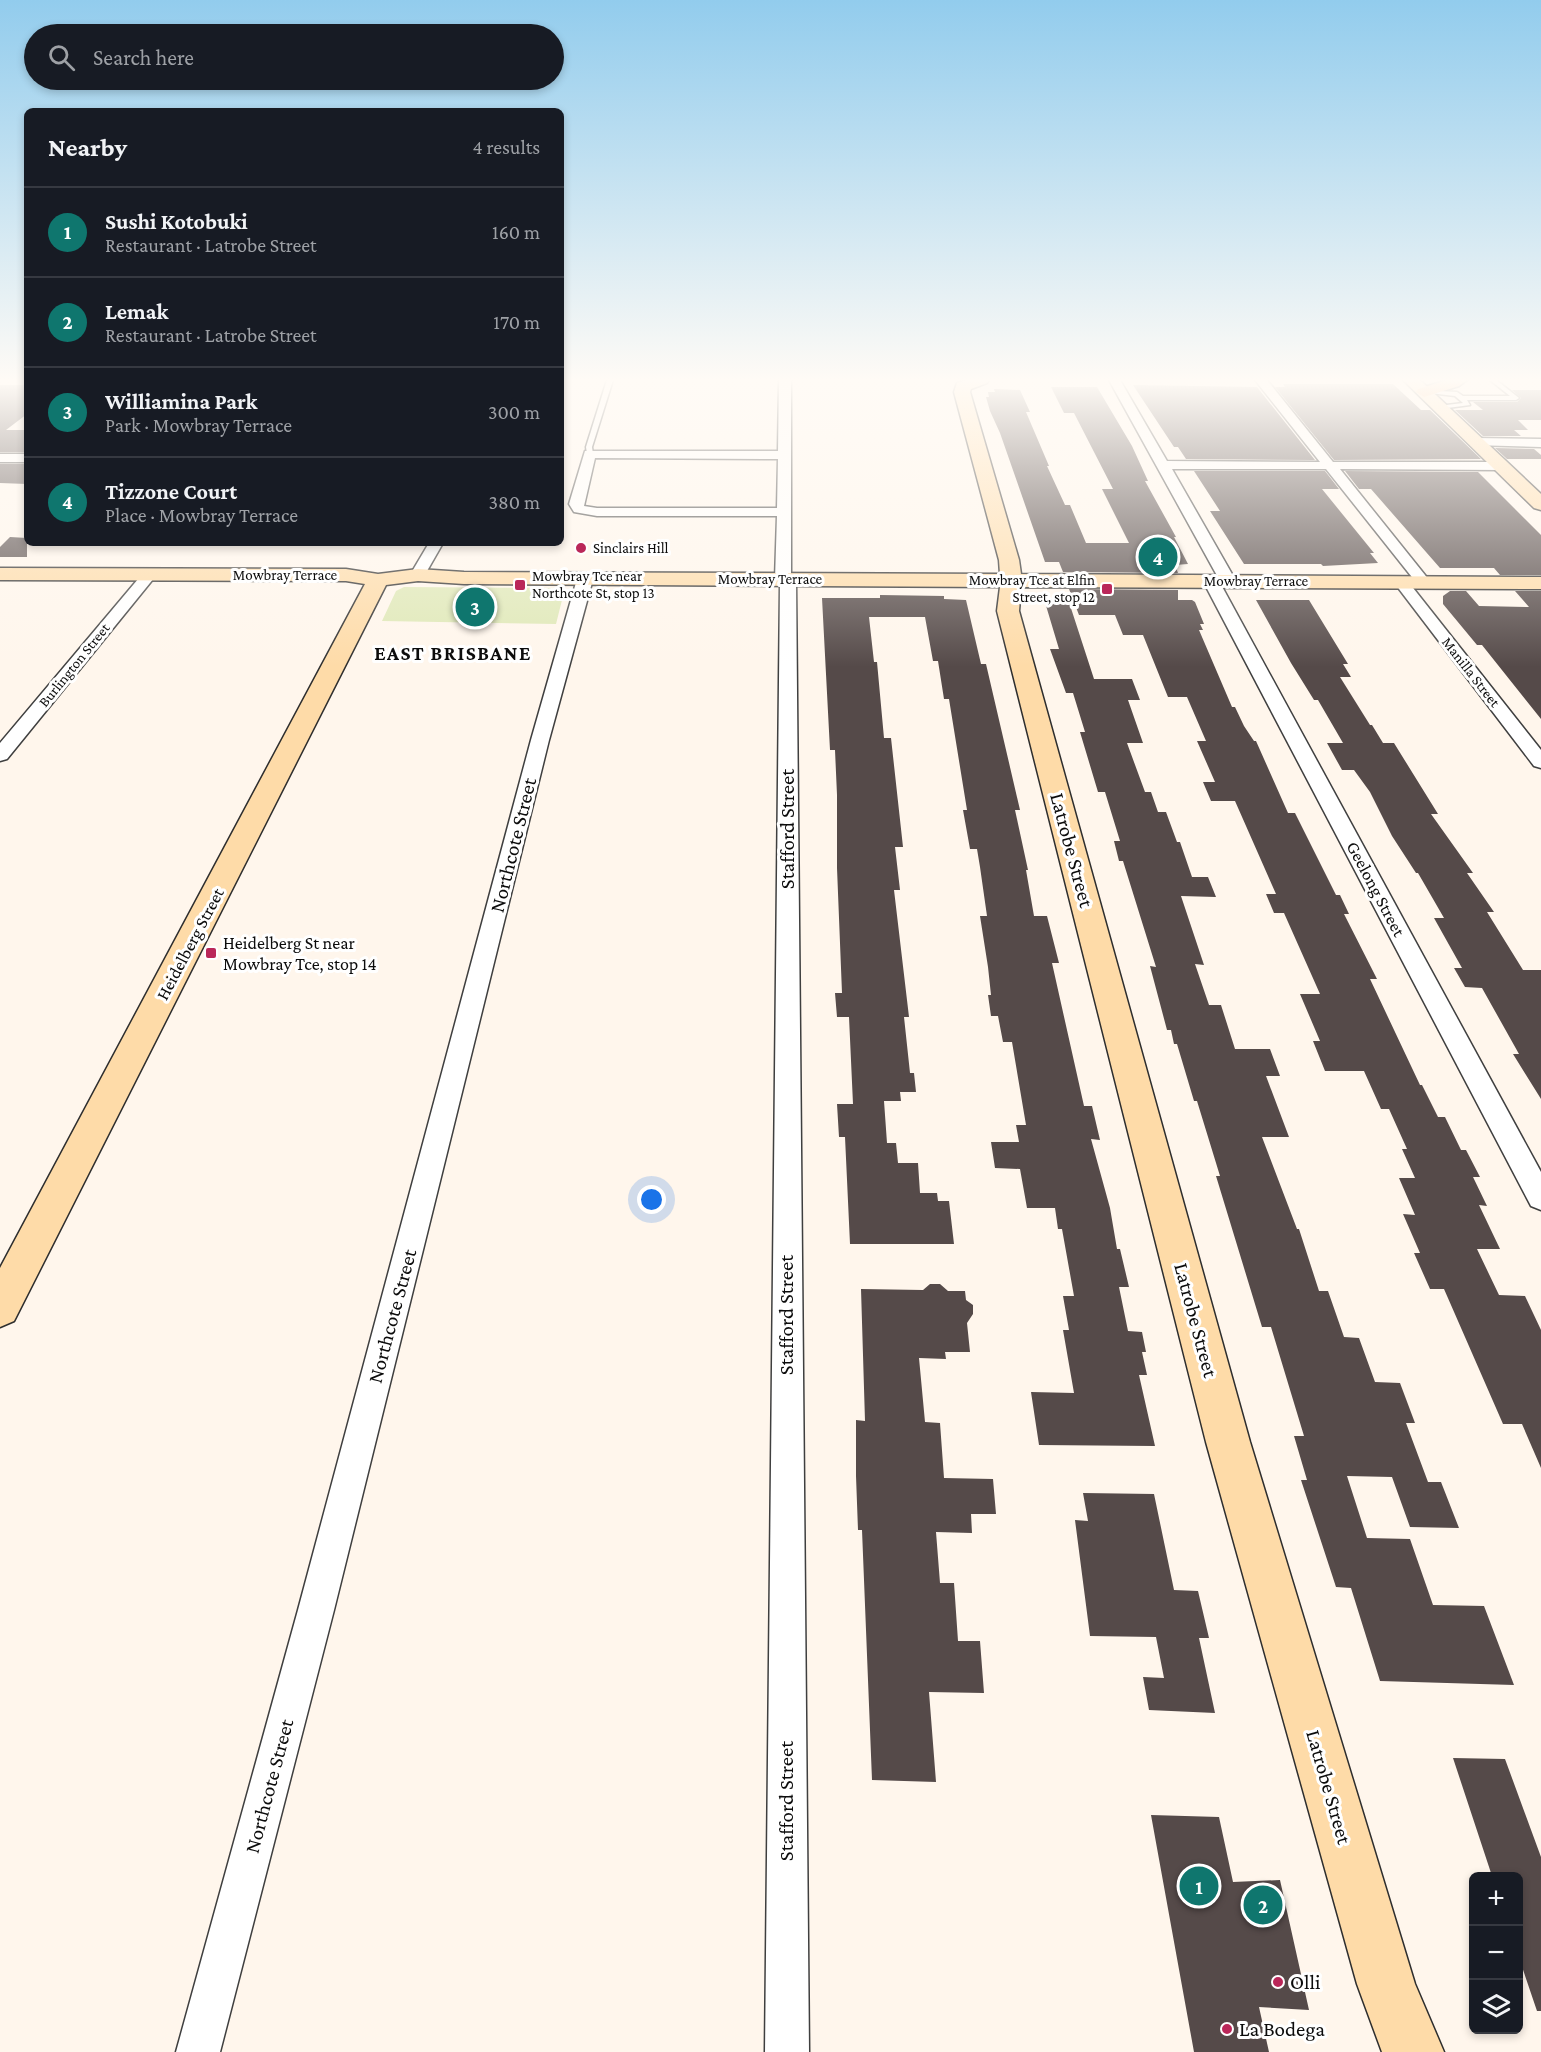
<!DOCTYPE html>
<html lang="en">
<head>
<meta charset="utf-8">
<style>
  :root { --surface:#171b24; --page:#242831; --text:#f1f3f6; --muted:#9ea1a6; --line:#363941; --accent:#0f766e }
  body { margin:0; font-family:"Crimson Pro",serif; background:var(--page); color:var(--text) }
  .controls { position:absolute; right:18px; bottom:18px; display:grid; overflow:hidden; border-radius:9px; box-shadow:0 3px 9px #0003 }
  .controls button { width:54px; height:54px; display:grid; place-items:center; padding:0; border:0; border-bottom:2px solid var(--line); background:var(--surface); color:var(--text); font:30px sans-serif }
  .you { position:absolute; left:652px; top:1200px; width:21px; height:21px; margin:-15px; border:4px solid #fff; border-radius:50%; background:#1a73e8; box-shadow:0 0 0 9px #1a73e833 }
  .badge { display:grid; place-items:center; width:39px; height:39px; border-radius:50%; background:var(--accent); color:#fff; font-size:20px; font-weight:700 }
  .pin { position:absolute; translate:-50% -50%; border:3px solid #fff; box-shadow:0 2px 6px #0006 }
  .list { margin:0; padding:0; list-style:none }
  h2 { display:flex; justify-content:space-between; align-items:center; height:78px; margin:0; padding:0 24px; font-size:26px }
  h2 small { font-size:20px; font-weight:400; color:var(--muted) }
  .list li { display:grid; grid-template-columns:39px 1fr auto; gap:18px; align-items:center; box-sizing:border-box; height:90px; padding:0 24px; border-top:2px solid var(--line) }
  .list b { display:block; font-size:22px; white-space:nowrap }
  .list p { margin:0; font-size:20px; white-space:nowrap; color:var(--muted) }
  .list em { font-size:20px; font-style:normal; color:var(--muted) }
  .icon { flex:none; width:33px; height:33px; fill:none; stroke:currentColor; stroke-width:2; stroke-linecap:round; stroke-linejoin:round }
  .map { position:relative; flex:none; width:1541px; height:2052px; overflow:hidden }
  .search { position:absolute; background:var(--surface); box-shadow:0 3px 9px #0003; left:24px; top:24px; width:540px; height:66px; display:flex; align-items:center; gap:15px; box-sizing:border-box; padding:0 21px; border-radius:33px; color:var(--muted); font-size:22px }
  .panel { position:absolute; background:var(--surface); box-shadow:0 3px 9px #0003; left:24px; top:108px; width:540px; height:438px; border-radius:9px }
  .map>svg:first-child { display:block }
  .green { fill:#dfe8b7 }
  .building { fill:#554a49 }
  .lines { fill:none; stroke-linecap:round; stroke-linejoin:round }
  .lane-casing { stroke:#3f3f3f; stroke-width:3 }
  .street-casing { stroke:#3f3f3f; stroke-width:3 }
  .secondary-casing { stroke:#2e2e2e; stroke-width:3 }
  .primary-casing { stroke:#1d1d1d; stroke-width:3 }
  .path { stroke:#2e2e2e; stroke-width:3; stroke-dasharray:4.5 2; stroke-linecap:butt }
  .lane { fill:#fff; fill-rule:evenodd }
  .street { fill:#fff; fill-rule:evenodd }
  .secondary { fill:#fedba8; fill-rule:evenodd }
  .primary { fill:#f7a864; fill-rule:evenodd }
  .poi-dot { fill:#ba2759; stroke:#fff; stroke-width:2 }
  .labels { text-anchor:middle; stroke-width:6; stroke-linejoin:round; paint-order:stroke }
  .far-poi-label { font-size:15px; fill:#0c0c0c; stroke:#fff; text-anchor:start }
  .far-street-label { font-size:15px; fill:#0c0c0c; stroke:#fff }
  .street-label { font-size:18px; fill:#0c0c0c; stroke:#fff }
  .poi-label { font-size:18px; fill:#0c0c0c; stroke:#fff; text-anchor:start }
  .far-district-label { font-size:20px; font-weight:bold; letter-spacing:1.5px; fill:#0c0c0c; stroke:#fff }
  .near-street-label { font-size:21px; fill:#0c0c0c; stroke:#fff }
  .near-poi-label { font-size:21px; fill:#0c0c0c; stroke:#fff; text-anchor:start }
</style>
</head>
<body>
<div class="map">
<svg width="1541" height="2052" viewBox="0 0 1541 2052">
  <rect width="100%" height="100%" fill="#fff6ec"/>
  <polygon class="green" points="404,587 565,588 556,624 382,621 396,591"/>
  <g class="building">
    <polygon points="1283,384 1393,384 1421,410 1430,410 1481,459 1334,460 1275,387 1285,387"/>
    <polygon points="0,385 27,385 27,414 6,430 27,430 27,452 0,452"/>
    <polygon points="1133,385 1257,387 1315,460 1186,459 1178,447 1174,447"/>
    <polygon points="1051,387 1097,387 1132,446 1148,481 1145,481 1176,537 1174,537 1188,564 1175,565 1178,573 1063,572 1059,562 1045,562 1000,433 990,411 986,397 989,397 988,392 995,392 994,389 1020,390 1030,412 1026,412 1049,466 1047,466 1065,505 1070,505 1086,543 1129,543 1102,489 1113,489 1074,413 1064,413"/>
    <polygon points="1512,390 1541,390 1541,420 1518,420 1528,430 1514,430 1521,436 1483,436 1455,410 1483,410 1473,402 1517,402 1521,398"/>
    <polygon points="1495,448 1534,449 1541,455 1541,459 1507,459"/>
    <polygon points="0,464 27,464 27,484 0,483"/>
    <polygon points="1194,471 1325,471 1339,489 1322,489 1374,553 1370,553 1378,563 1323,566 1321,564 1244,564 1210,511 1220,511"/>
    <polygon points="1345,471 1478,472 1541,535 1541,575 1500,575 1494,568 1440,568 1371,489 1359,489"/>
    <polygon points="10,537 27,538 27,557 0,557 0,547"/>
    <polygon points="1069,589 1178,590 1178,600 1192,600 1195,602 1204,624 1200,624 1203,630 1199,630 1232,707 1235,707 1244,726 1254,741 1256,741 1288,813 1295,813 1336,895 1340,895 1349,914 1344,914 1377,979 1370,979 1420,1085 1422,1085 1438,1117 1445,1117 1461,1150 1466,1150 1480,1177 1473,1177 1487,1206 1479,1205 1500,1249 1477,1249 1499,1295 1525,1296 1541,1330 1541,1468 1522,1424 1503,1424 1444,1289 1430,1289 1414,1253 1420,1253 1403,1214 1415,1215 1399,1178 1415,1178 1402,1149 1407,1149 1389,1109 1381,1109 1364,1071 1325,1071 1313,1041 1320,1041 1300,994 1320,994 1284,913 1274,913 1266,894 1276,894 1235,801 1211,801 1203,782 1215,782 1197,741 1206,741 1187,697 1168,697 1143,635 1123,635 1115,615 1079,615"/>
    <polygon points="1450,591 1466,591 1479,606 1529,607 1515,591 1541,591 1541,719 1482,645 1477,645 1443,604 1443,596"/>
    <polygon points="880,595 944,596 944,599 966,600 981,664 986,664 1020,810 1015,810 1028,870 1026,870 1034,916 1047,916 1059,963 1052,963 1084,1106 1092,1106 1100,1140 1091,1139 1110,1208 1117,1249 1120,1249 1129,1287 1119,1287 1128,1331 1142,1332 1146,1352 1142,1352 1147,1375 1139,1375 1155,1446 1039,1445 1031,1392 1074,1393 1063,1330 1069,1330 1063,1296 1074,1296 1062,1229 1058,1229 1055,1208 1027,1208 1020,1169 995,1168 991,1142 1019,1142 1016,1125 1026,1125 1012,1042 1003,1042 998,1016 991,1016 988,995 991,995 988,967 980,916 987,916 980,867 977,849 970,849 963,810 967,810 949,699 944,699 938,661 933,661 925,617 869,617 874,662 877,662 884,738 891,738 903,847 895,847 900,890 894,890 909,1017 904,1017 910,1073 914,1073 916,1092 900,1092 901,1101 884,1101 887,1143 896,1143 898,1163 918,1163 920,1193 937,1193 938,1201 949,1201 954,1244 850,1244 845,1137 839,1137 837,1104 853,1104 849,1017 837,1017 835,993 842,993 837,868 837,795 835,750 830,750 822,598 880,598"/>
    <polygon points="1044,599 1068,599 1094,679 1132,679 1140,700 1128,700 1143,743 1127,743 1145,792 1151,792 1158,812 1166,812 1177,842 1180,842 1192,877 1208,877 1216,897 1181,896 1204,965 1195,964 1209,1005 1221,1005 1235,1049 1270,1049 1280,1076 1266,1076 1289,1137 1262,1137 1297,1229 1299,1229 1319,1291 1328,1291 1344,1337 1359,1338 1375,1382 1400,1383 1415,1423 1406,1423 1428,1482 1441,1482 1459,1528 1410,1527 1392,1477 1347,1476 1367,1538 1410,1539 1433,1605 1484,1606 1514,1685 1380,1681 1351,1588 1336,1587 1301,1480 1307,1480 1294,1436 1304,1436 1271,1327 1262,1327 1216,1176 1220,1176 1197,1101 1194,1101 1177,1044 1174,1044 1171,1030 1167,1030 1150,966 1156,967 1123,861 1119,861 1114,841 1120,841 1105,792 1098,792 1080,732 1085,732 1073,693 1066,693 1050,649 1059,649"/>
    <polygon points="1256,600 1309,600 1348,664 1343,664 1351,677 1340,677 1370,725 1372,725 1383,743 1394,743 1438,814 1431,814 1473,873 1467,873 1494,912 1487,912 1523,970 1541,970 1541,1099 1513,1054 1519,1054 1482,988 1465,987 1454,968 1462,968 1434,918 1444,918 1418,873 1416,873 1392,836 1370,792 1354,770 1342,770 1327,743 1343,743 1318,700 1314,700 1291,663"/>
    <polygon points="930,1284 940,1284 948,1291 965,1291 966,1300 973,1305 973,1314 967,1323 970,1352 945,1352 946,1359 919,1358 925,1422 940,1423 944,1478 993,1479 996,1514 971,1514 972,1533 936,1532 940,1583 954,1583 958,1641 980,1641 984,1693 929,1692 936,1782 872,1780 862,1530 858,1530 856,1476 856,1420 865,1421 861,1289 923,1290"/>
    <polygon points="1083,1493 1154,1494 1174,1590 1198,1591 1209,1638 1199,1638 1215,1713 1149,1710 1143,1677 1164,1678 1156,1637 1090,1636 1075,1520 1088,1521"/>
    <polygon points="1453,1758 1505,1759 1541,1857 1541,2011 1537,2011 1518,1955 1518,1876 1492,1876"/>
    <polygon points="1151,1815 1219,1817 1233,1882 1280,1880 1309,2010 1259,2007 1269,2052 1194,2052"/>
  </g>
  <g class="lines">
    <g class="lane-casing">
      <g id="lane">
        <polygon points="607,380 613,380 592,447 593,454 590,456 587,454 586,447"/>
        <polygon points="1490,380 1496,380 1519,398 1516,400 1467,400 1470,405 1440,409 1438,406 1463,403 1455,396 1421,392 1424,390 1457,392 1463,396 1510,396"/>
      </g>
    </g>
    <g class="street-casing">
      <g id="street">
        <path d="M779,380H791V575L796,579L809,2052H765L780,583L775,579L777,516H597L574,512L569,504L585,451H778ZM595,458L778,459L777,508H597L584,506Z"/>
        <polygon points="1109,380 1120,380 1167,461 1320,462 1255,380 1267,380 1333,462 1500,462 1507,466 1500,470 1340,469 1429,580 1432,583 1424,588 1419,586 1326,469 1172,469 1236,581 1228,586 1220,581"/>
        <polygon points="1476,438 1541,439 1541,447 1472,445 1470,442"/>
        <rect x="0" y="454" width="27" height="8"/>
        <polygon points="429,543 443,543 423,578 413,578 410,575"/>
        <polygon points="149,570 154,572 157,575 154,578 7,759 0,761 0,743 144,572"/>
        <polygon points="585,574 593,579 549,740 334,1610 220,2052 176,2052 298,1610 531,740 577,579"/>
        <polygon points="1211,576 1219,581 1541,1172 1541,1210 1531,1206 1203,581"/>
        <polygon points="1401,577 1406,579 1541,750 1541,768 1534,766 1396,585 1393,582 1396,579"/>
      </g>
    </g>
    <g class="secondary-casing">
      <g id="secondary">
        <polygon points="967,380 989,380 987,383 971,389 970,392 1019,560 1021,574 1541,577 1541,589 1021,587 1019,611 1250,1442 1415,1984 1444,2052 1382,2052 1357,1984 1206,1442 997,611 1000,587 464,584 418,581 386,585 14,1321 0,1327 0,1268 365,584 346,581 0,580 0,568 346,569 378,574 418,569 464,572 1000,574 999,560 954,392 957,383"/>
        <polygon points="1403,380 1420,380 1541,494 1541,510 1534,508"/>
      </g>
    </g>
    <g class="primary-casing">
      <polygon id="primary" points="1447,380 1467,380 1459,386 1424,397 1416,392 1418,389"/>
    </g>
    <polyline class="path" points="469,619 478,595"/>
    <use href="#lane" class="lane"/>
    <use href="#street" class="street"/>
    <use href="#secondary" class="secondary"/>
    <use href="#primary" class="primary"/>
  </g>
  <linearGradient id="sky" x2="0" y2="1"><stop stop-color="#92cced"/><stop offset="0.57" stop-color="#fffbf6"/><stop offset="1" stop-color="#fffbf6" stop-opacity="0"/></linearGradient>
  <rect width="1541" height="667" fill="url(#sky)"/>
  <g class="poi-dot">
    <circle cx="581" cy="548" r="6"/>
    <rect x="514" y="579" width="12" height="12" rx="3"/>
    <rect x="1101" y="583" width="12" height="12" rx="3"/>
    <rect x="205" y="947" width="12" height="12" rx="3"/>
    <circle cx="1278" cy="1982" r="6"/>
    <circle cx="1227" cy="2029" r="6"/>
  </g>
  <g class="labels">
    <g class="far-poi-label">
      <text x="593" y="553">Sinclairs Hill</text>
      <text x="532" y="581">Mowbray Tce near<tspan x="532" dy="17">Northcote St, stop 13</tspan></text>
      <text x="1095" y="585" text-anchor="end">Mowbray Tce at Elfin<tspan x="1095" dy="17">Street, stop 12</tspan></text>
    </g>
    <g class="far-street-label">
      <text x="285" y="580">Mowbray Terrace</text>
      <text x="770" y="584">Mowbray Terrace</text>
      <text x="1256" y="586">Mowbray Terrace</text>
      <text transform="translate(74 665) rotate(-51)" y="5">Burlington Street</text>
      <text transform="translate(1471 672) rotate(52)" y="5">Manilla Street</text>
    </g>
    <g class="street-label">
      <text transform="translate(1376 889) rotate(62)" y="6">Geelong Street</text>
      <text transform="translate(190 944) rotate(-62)" y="6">Heidelberg Street</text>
    </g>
    <g class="poi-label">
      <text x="223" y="949">Heidelberg St near<tspan x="223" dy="21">Mowbray Tce, stop 14</tspan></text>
    </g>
    <g class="far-district-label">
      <text x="453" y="660">EAST BRISBANE</text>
    </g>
    <g class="near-street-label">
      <text transform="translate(787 829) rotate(-90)" y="7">Stafford Street</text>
      <text transform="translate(513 845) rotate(-76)" y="7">Northcote Street</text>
      <text transform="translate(1072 850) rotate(75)" y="7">Latrobe Street</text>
      <text transform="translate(786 1315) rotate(-90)" y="7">Stafford Street</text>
      <text transform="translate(392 1316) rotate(-75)" y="7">Northcote Street</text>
      <text transform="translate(1196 1320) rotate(75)" y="7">Latrobe Street</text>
      <text transform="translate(269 1786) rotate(-75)" y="7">Northcote Street</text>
      <text transform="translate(1329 1787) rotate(74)" y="7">Latrobe Street</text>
      <text transform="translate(786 1801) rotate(-90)" y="7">Stafford Street</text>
    </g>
    <g class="near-poi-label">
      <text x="1290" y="1989">Olli</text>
      <text x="1239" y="2036">La Bodega</text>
    </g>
  </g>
</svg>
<div class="controls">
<button>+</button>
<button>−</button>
<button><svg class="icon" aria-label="layers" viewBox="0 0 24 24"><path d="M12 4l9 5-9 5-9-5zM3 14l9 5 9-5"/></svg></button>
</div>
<div class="you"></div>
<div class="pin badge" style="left:1199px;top:1886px">1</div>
<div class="pin badge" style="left:1263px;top:1905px">2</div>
<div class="pin badge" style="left:475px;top:607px">3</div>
<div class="pin badge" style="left:1158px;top:557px">4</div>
<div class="search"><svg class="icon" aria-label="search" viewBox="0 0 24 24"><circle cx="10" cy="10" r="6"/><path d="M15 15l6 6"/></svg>Search here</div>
<section class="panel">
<h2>Nearby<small>4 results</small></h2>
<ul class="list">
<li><span class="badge">1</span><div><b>Sushi Kotobuki</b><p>Restaurant · Latrobe Street</p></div><em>160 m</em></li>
<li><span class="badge">2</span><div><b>Lemak</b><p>Restaurant · Latrobe Street</p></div><em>170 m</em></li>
<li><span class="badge">3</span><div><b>Williamina Park</b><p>Park · Mowbray Terrace</p></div><em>300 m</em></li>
<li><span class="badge">4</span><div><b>Tizzone Court</b><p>Place · Mowbray Terrace</p></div><em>380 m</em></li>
</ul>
</section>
</div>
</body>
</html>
